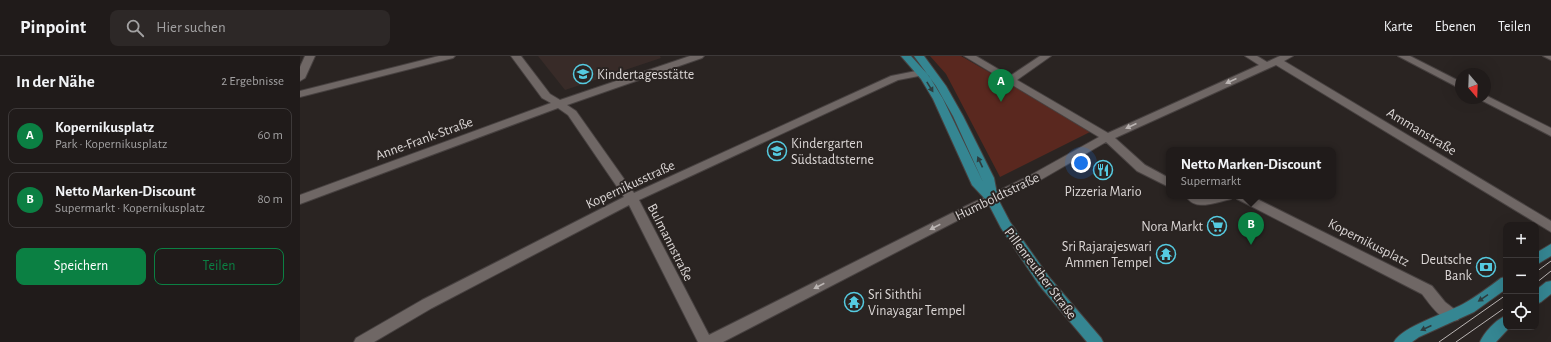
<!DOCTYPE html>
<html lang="de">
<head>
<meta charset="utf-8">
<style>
  :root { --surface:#201b1a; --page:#2d2827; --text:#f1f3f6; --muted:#a2a1a2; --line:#3d3939; --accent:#0b8043 }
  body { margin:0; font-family:"Alegreya Sans",sans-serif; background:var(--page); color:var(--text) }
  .controls { position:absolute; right:12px; bottom:12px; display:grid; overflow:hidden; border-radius:8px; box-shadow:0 4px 16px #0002 }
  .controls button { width:36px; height:36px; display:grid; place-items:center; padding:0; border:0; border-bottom:1px solid var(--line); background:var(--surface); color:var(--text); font:20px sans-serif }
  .compass { position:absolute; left:1155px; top:12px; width:36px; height:36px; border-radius:50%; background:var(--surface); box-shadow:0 4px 16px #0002; rotate:161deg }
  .you { position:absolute; left:781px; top:107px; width:14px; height:14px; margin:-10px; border:3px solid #fff; border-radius:50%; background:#1a73e8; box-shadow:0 0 0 6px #1a73e833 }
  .badge { display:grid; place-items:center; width:26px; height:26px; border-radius:50%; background:var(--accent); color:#fff; font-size:13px; font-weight:700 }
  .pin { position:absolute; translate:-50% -33px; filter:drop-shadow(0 1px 2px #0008) }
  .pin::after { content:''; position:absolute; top:21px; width:14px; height:12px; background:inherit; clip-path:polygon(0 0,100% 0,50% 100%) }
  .popup { position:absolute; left:866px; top:91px; width:170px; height:52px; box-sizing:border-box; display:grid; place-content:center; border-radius:8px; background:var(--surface); filter:drop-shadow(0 1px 3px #0005); font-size:13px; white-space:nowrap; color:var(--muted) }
  .popup b { font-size:15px; color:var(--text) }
  .popup::after { content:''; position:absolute; left:50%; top:100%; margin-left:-8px; border:8px solid transparent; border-top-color:var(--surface) }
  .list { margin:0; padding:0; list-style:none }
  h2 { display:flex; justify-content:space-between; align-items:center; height:52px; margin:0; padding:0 16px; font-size:17px }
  h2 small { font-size:13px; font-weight:400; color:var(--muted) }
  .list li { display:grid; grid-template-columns:26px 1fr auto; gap:12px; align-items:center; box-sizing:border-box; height:56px; margin:0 8px 8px; padding:0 8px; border:1px solid var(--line); border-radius:8px }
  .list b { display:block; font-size:15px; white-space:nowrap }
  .list p { margin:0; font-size:13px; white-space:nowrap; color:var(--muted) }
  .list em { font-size:13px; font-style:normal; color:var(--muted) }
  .actions { display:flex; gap:8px; padding:12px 16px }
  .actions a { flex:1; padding:9px 0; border:1px solid var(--accent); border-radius:8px; text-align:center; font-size:14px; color:var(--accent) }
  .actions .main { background:var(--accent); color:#fff }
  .icon { flex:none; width:22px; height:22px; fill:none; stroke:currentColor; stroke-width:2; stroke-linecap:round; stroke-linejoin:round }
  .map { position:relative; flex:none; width:1251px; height:286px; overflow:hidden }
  header { display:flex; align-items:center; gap:24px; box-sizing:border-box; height:56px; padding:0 20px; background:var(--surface); border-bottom:1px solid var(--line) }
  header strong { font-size:19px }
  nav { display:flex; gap:22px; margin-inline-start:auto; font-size:14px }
  .search { width:280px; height:36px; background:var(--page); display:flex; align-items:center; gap:10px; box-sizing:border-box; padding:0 14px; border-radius:8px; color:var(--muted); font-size:15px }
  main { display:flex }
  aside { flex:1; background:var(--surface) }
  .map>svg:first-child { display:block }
  .built { fill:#382b28 }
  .green { fill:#5a281f }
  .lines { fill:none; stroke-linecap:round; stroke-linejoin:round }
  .minor-casing { stroke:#474140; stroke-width:2 }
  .major-casing { stroke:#474140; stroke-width:2 }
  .minor { fill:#6f6765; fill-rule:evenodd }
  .major { fill:#358692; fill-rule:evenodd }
  .tram { stroke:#bbb6b5; stroke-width:1 }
  .oneway { fill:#bbb5b3 }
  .oneway2 { fill:#2d3c3e }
  .labels { text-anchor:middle; stroke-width:4; stroke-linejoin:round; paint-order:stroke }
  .poi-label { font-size:14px; fill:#dbd6d5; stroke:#2a2422; text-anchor:start }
  .street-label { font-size:14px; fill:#dbd6d5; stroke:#2a2422 }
</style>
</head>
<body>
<header>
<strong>Pinpoint</strong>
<div class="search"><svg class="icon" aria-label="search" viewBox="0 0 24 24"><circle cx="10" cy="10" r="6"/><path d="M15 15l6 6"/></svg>Hier suchen</div>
<nav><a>Karte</a><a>Ebenen</a><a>Teilen</a></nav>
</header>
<main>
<aside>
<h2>In der Nähe<small>2 Ergebnisse</small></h2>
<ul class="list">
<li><span class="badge">A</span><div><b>Kopernikusplatz</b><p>Park · Kopernikusplatz</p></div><em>60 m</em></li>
<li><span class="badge">B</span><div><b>Netto Marken-Discount</b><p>Supermarkt · Kopernikusplatz</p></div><em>80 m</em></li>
</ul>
<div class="actions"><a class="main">Speichern</a><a>Teilen</a></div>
</aside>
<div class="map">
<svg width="1251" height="286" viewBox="0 0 1251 286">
  <rect width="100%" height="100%" fill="#2a2422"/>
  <polygon class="built" points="238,0 360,0 361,2 265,34"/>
  <polygon class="green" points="630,0 661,0 792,75 700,121 646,18"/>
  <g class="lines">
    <g class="minor-casing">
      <g id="minor">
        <polygon points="5,0 15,0 5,22 0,25 0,11"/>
        <polygon points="139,0 155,0 153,2 0,41 0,35"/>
        <polygon points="211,0 221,0 250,38 260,44 390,0 404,0 402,2 267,49 276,55 334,137 591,20 621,14 624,15 626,17 624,19 598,24 339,144 409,279 666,150 729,120 799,81 664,0 676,0 710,20 740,0 751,0 717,24 808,77 959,9 945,0 957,0 967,6 980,0 993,0 984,5 1251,165 1251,176 976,9 815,82 845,109 869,122 869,131 837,115 806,86 737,126 674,156 423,286 398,286 329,149 132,252 74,286 54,286 56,282 122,244 324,141 268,59 258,52 0,148 0,139 251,47 242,42"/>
        <polygon points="1098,0 1110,0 1161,26 1161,33"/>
        <polygon points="1243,0 1251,0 1251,4"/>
        <polygon points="1185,39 1251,72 1251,80 1181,44 1180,42 1185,42"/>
        <path d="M886,140H933L931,143L927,144C914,147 894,155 886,140Z"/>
        <path d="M935,140H951L1132,230L1145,246L1158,256L1160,260L1158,264C1143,269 1130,248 1122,238L937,143Z"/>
      </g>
    </g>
    <g class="major-casing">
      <g id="major">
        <polygon points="601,0 611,0 629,20 643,43 683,126 653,60 636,30 614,0 624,0 646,30 663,60 694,122 698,143 710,166 749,221 801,282 803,286 787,286 739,229 701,172 687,145 672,129 633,43 621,23"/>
        <polygon points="1251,188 1251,200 1236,209 1236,197"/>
        <path d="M1206,221V233L1174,256L1119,281L1112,286H1094C1101,271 1147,257 1163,248C1176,241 1189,231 1201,222Z"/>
        <polygon points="1251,225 1251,238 1241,246 1236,248 1236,234 1246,226"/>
        <path d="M1206,260V271H1210L1196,286H1180C1184,277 1196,263 1206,260Z"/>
      </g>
    </g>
    <use href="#minor" class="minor"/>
    <use href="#major" class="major"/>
    <g class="tram">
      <polyline points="1236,216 1251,205"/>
      <polyline points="1236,227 1251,215"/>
      <polyline points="1139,286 1206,239"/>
      <polyline points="1156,286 1206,251"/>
    </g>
  </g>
  <defs><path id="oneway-solid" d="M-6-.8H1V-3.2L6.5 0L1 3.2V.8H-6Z"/></defs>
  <g class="oneway">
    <use href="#oneway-solid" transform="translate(931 25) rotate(156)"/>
    <use href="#oneway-solid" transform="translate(831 70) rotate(156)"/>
    <use href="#oneway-solid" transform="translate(635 171) rotate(153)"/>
    <use href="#oneway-solid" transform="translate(519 230) rotate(153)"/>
  </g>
  <g class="oneway2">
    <use href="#oneway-solid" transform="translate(630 31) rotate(58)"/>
    <use href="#oneway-solid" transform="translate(680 106) rotate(-115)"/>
    <use href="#oneway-solid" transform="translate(1183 242) rotate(146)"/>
    <use href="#oneway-solid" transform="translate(1126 272) rotate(155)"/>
  </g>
  <defs>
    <g id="school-ring" transform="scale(1)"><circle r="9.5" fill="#2a2422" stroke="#55cae0" stroke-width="1.5"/><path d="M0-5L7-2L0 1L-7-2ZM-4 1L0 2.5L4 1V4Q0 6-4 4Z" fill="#55cae0"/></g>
    <g id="restaurant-ring" transform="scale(1)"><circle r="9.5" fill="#2a2422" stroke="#55cae0" stroke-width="1.5"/><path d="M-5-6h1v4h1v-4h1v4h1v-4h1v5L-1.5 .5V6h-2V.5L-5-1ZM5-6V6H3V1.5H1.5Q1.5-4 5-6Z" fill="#55cae0"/></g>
    <g id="supermarket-ring" transform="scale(1)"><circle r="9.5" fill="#2a2422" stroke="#55cae0" stroke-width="1.5"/><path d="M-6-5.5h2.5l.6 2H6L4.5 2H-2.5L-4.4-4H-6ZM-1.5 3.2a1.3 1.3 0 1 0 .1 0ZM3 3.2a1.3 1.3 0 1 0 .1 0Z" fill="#55cae0"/></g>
    <g id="temple-ring" transform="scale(1)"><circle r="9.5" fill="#2a2422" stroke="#55cae0" stroke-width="1.5"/><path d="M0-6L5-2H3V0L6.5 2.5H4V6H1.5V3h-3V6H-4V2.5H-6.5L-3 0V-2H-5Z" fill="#55cae0"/></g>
    <g id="bank-ring" transform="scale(1)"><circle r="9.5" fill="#2a2422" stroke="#55cae0" stroke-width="1.5"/><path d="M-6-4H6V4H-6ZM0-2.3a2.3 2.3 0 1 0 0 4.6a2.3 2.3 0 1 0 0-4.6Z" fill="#55cae0"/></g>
  </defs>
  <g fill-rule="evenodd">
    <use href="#school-ring" x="283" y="18"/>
    <use href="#school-ring" x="477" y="95"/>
    <use href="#restaurant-ring" x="803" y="114"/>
    <use href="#supermarket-ring" x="917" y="170"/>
    <use href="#temple-ring" x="866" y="198"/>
    <use href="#bank-ring" x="1186" y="211"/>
    <use href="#temple-ring" x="554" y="246"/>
  </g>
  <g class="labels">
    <g class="poi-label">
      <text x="297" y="23">Kindertagesstätte</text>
      <text x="491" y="92">Kindergarten<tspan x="491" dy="16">Südstadtsterne</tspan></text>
      <text x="803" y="140" text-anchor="middle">Pizzeria Mario</text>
      <text x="903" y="175" text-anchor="end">Nora Markt</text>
      <text x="852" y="195" text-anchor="end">Sri Rajarajeswari<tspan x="852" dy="16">Ammen Tempel</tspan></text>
      <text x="1172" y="208" text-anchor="end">Deutsche<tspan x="1172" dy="16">Bank</tspan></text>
      <text x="568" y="243">Sri Siththi<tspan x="568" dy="16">Vinayagar Tempel</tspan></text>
    </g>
    <g class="street-label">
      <text transform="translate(1122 75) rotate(31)" y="5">Ammanstraße</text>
      <text transform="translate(124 82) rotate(-20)" y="5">Anne-Frank-Straße</text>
      <text transform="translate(330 128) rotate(-25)" y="5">Kopernikusstraße</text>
      <text transform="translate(697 140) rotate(-26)" y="5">Humboldtstraße</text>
      <text transform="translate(371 186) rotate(63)" y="5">Bulmannstraße</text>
      <text transform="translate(1069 186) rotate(27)" y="5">Kopernikusplatz</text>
      <text transform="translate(741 217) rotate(53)" y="5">Pillenreuther Straße</text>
    </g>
  </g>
</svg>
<div class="controls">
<button>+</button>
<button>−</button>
<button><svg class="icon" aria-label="locate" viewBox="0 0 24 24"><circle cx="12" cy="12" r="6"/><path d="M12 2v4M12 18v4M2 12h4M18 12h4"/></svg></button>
</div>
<svg class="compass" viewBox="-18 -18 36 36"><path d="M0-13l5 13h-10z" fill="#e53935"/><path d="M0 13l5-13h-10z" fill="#a2a1a2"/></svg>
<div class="you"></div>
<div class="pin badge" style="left:701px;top:46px">A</div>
<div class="pin badge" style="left:951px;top:189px">B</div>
<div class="popup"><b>Netto Marken-Discount</b>Supermarkt</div>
</div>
</main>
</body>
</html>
